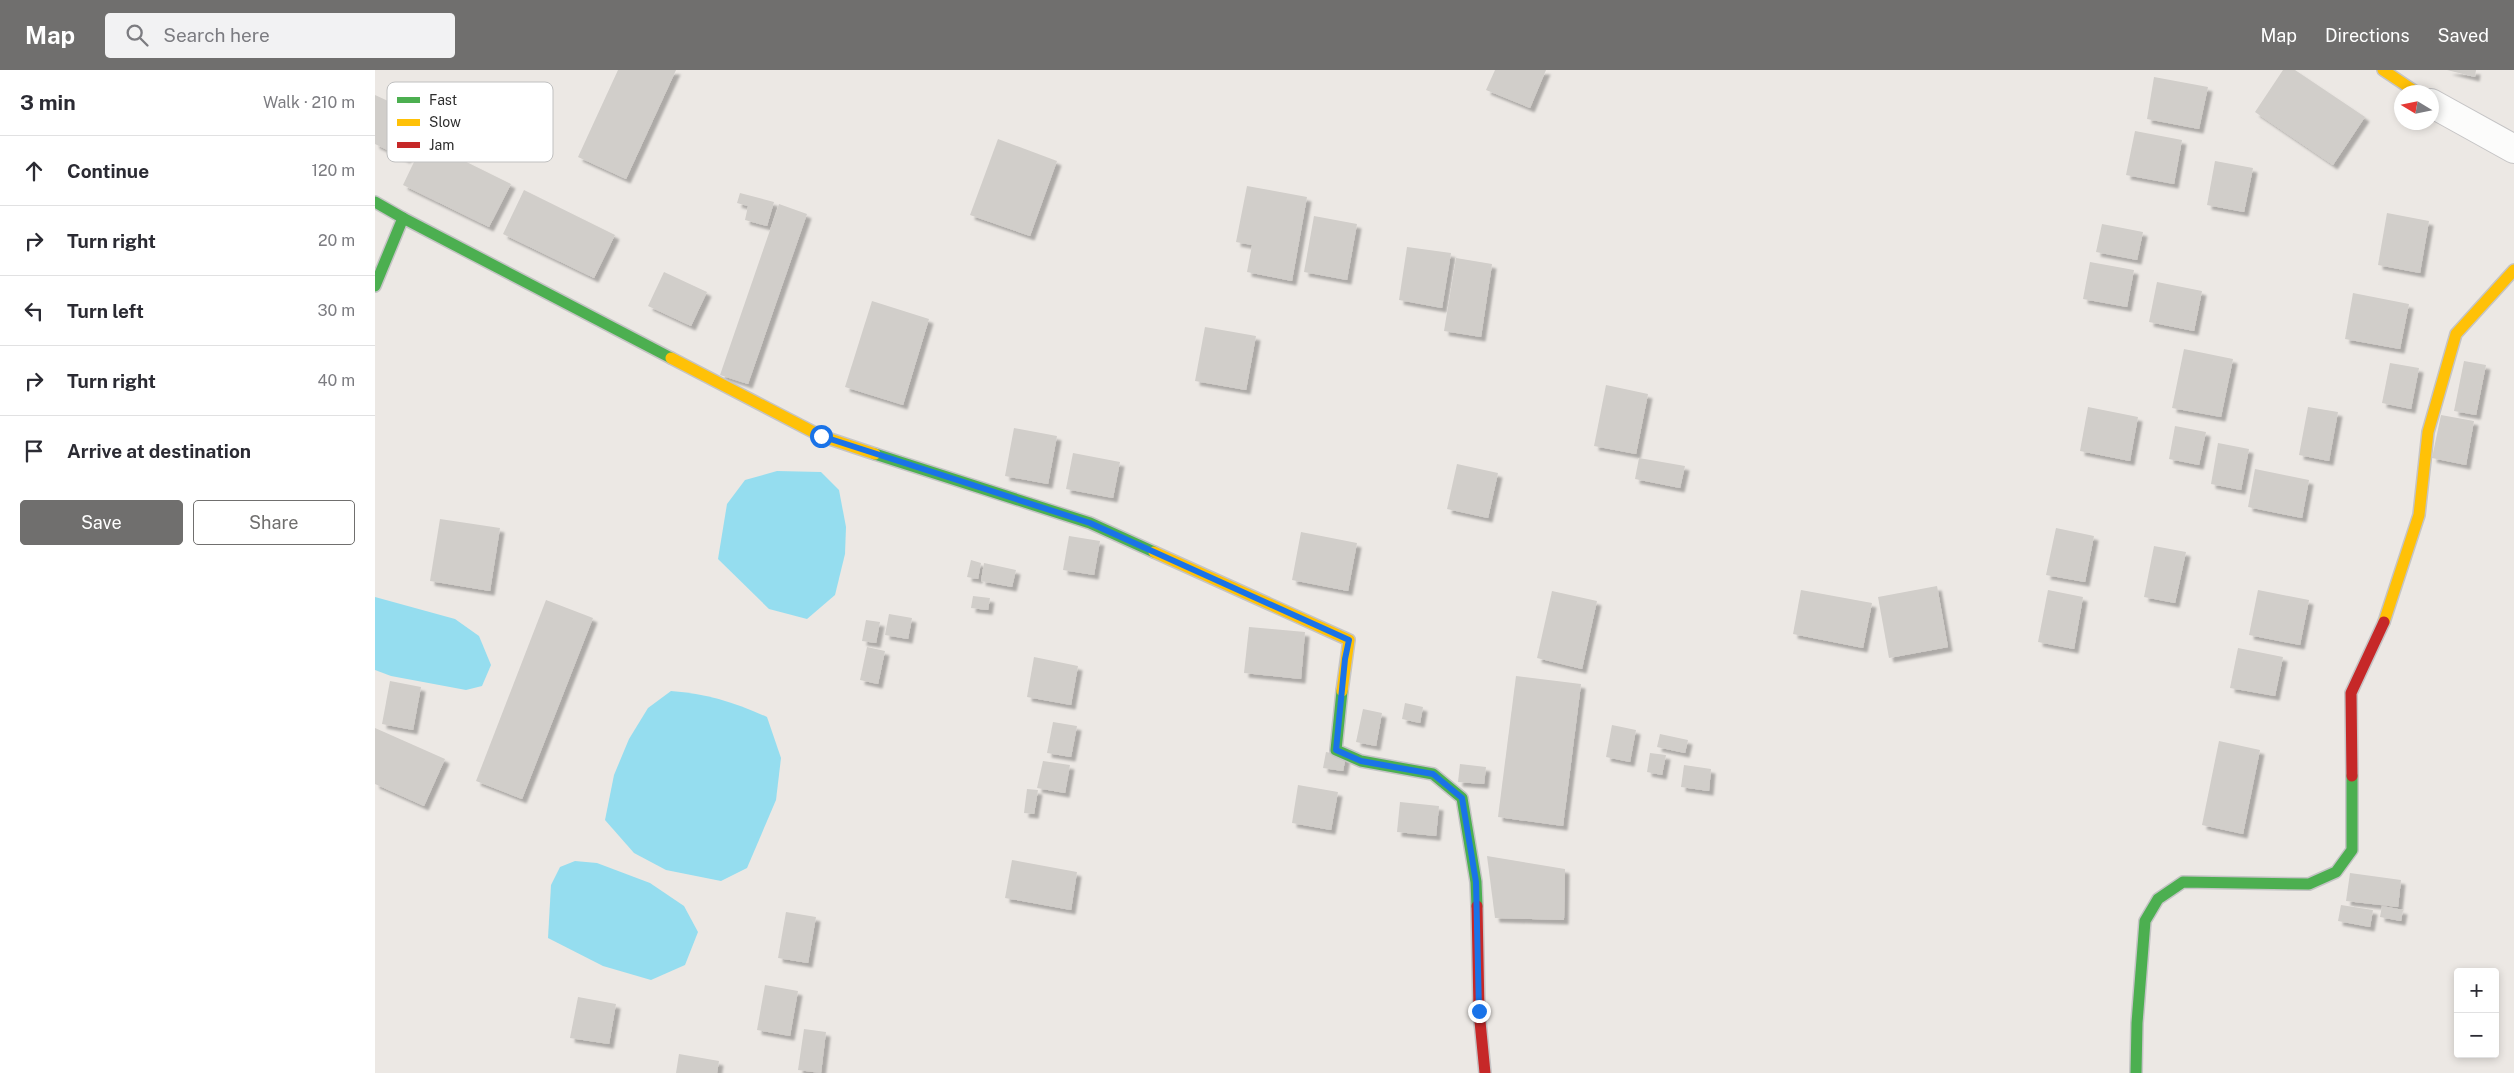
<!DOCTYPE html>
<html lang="en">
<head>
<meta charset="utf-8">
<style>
  :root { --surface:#fff; --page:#f2f2f3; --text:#2b2b33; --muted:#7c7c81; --line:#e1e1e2; --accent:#706f6e }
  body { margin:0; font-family:"Public Sans",sans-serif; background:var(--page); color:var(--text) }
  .controls { position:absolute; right:15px; bottom:15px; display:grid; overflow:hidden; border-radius:5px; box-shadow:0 2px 8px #0003 }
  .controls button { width:45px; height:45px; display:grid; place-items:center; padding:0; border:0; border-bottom:1px solid var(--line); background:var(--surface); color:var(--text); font:25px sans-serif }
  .compass { position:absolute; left:2019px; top:15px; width:45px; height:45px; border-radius:50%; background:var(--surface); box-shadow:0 2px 8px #0003; rotate:280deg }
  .stop { position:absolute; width:15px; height:15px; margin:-11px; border:4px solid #1a73e8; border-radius:50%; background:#fff }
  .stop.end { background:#1a73e8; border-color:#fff; box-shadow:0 1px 5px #0008 }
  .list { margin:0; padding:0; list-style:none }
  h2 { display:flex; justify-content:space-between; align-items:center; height:65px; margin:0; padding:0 20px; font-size:21px }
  h2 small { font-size:16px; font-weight:400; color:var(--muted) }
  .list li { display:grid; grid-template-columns:32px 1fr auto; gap:15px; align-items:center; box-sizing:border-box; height:70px; padding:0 20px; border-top:1px solid var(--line) }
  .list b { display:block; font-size:19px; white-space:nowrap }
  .list em { font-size:16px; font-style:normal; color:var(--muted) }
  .actions { display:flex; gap:10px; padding:15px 20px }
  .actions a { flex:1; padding:11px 0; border:1px solid var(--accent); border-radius:5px; text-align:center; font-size:18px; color:var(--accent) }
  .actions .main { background:var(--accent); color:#fff }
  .icon { flex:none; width:28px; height:28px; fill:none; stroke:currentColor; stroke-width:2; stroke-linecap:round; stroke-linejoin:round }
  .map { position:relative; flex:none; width:2139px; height:1003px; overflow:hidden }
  header { display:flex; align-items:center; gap:30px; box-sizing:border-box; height:70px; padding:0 25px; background:var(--accent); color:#fff }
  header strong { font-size:24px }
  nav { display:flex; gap:28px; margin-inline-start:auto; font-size:18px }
  .search { width:350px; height:45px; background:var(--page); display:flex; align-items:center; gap:12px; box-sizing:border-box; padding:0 18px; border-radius:5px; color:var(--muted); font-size:19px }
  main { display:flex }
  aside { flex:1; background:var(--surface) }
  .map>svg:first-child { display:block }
  .water { fill:#95ddef }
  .building { fill:#d1ceca; filter:url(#shadow) }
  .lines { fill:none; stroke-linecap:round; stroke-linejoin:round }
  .street-casing { stroke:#c5c4c5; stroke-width:30 }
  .fast-casing { stroke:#c5c4c5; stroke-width:14 }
  .slow-casing { stroke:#c5c4c5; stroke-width:14 }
  .jam-casing { stroke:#c5c4c5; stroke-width:14 }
  .street { stroke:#fcfcfb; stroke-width:28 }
  .fast { stroke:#4caf50; stroke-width:11 }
  .slow { stroke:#ffc107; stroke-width:11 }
  .jam { stroke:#c62828; stroke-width:11 }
  .route { stroke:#1a73e8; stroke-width:6 }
  .key { fill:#fff; stroke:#c0c0c0; stroke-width:1 }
  .key-label { font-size:14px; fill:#2e2e2e }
</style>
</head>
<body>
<header>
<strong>Map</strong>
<div class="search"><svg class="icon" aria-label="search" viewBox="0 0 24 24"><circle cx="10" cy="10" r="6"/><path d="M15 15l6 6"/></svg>Search here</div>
<nav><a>Map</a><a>Directions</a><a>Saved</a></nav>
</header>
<main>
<aside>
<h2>3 min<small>Walk · 210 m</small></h2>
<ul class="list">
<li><svg class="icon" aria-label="ahead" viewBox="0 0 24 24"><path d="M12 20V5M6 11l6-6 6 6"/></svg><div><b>Continue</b></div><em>120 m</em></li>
<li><svg class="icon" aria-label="right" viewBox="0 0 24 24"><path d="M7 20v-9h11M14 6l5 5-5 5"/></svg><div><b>Turn right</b></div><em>20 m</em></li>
<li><svg class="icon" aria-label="left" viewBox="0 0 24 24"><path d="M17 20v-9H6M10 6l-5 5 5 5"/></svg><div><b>Turn left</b></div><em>30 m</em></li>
<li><svg class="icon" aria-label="right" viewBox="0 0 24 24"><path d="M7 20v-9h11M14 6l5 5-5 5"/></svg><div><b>Turn right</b></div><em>40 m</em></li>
<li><svg class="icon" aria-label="arrive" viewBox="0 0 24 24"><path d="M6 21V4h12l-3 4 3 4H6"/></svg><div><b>Arrive at destination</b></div></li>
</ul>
<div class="actions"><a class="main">Save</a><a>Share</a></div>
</aside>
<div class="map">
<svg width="2139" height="1003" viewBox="0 0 2139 1003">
  <defs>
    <filter id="shadow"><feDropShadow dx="4.5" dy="4.5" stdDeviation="1" flood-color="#0004"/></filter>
  </defs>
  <rect width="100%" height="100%" fill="#ece8e4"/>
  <g class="water">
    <polygon points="402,401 446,402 464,420 471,457 470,484 460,525 432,549 394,539 343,489 352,434 370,410"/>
    <polygon points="0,527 80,549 104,566 116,595 107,616 91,620 16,606 0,600"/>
    <path d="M296,621C332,624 359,632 392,647L406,688L401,730L372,798L346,811L291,800L259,783L230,750L239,705L254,669L273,638Z"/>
    <polygon points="200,791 222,793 275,813 309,836 323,862 310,895 276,910 228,896 173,868 176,815 185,797"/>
  </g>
  <g class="building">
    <polygon points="243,0 301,0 251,109 203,87"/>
    <polygon points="1120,0 1171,0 1155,38 1111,20"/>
    <polygon points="1908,0 1920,0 1990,47 1958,95 1880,42"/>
    <polygon points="2072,0 2101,0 2100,7"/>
    <polygon points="1779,7 1833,17 1824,59 1772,49"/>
    <polygon points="0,25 50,48 31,89 0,74"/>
    <polygon points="1760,61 1807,70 1799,114 1751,105"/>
    <polygon points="623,69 682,91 655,166 595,145"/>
    <polygon points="49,71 136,114 114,157 28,115"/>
    <polygon points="1840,91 1878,98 1869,142 1832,135"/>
    <polygon points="872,116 932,127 917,211 872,202 877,175 861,172"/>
    <polygon points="149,120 240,165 219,208 128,164"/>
    <polygon points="365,123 399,132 392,156 370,150 373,136 362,133"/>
    <polygon points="404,134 432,144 373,314 345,305"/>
    <polygon points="2012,143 2054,151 2045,203 2003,195"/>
    <polygon points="939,146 982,154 972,210 929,202"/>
    <polygon points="1727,154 1768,162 1762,190 1721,182"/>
    <polygon points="1032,177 1076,183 1067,238 1024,230"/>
    <polygon points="1081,188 1117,194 1106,267 1069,261"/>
    <polygon points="1715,192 1759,200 1752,237 1708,229"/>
    <polygon points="289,202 332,222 316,256 273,236"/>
    <polygon points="1782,212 1827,221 1819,261 1774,252"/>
    <polygon points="1978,223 2034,234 2025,279 1970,269"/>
    <polygon points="497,231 554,249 528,335 470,317"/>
    <polygon points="830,257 881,266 871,320 820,311"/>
    <polygon points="1809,279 1858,289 1846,347 1797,338"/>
    <polygon points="2089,291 2111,295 2101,345 2079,341"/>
    <polygon points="2015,293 2044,298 2036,339 2007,333"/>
    <polygon points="1231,315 1273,324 1261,384 1219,376"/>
    <polygon points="1713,337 1763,347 1755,391 1705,381"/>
    <polygon points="1933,337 1963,342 1954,391 1924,385"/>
    <polygon points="2066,345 2099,351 2091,395 2057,388"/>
    <polygon points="1800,356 1831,362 1824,395 1794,389"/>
    <polygon points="639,358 682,366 673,414 630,406"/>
    <polygon points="1843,373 1874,379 1866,420 1836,414"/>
    <polygon points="698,383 745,392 738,428 691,419"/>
    <polygon points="1264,388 1310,396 1305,418 1260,409"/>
    <polygon points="1082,394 1123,403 1113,448 1072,439"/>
    <polygon points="1880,399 1934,410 1927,448 1873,437"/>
    <polygon points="65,449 125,458 115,521 55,511"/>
    <polygon points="1681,458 1719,466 1710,512 1671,505"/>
    <polygon points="926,462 982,473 973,521 917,510"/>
    <polygon points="694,466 725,471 719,505 688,500"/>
    <polygon points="1779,476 1811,482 1800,533 1769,527"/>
    <polygon points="596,490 606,493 603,509 592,507"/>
    <polygon points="609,493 641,500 637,517 606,511"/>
    <polygon points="1562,516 1573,577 1514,588 1503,527"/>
    <polygon points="1426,520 1497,533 1488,578 1418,564"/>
    <polygon points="1673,520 1708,527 1699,579 1663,572"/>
    <polygon points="1883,520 1934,530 1925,575 1874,565"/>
    <polygon points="1177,521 1222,531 1207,599 1162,588"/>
    <polygon points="598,526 615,528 613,540 596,538"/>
    <polygon points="171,530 218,548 147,729 101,711"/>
    <polygon points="514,544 537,548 533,569 510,565"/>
    <polygon points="491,550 505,552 501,573 487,571"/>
    <polygon points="874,557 930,562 926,609 869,603"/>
    <polygon points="492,577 510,581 503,614 485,610"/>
    <polygon points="1863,578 1908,587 1900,626 1855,618"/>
    <polygon points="659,587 703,596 696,635 652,627"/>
    <polygon points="1141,606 1206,614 1188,756 1123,747"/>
    <polygon points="15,611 46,617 38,660 7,654"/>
    <polygon points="1030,633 1048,637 1045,653 1027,649"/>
    <polygon points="988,639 1007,643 1001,676 981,672"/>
    <polygon points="678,652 702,656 696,687 672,683"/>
    <polygon points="1237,655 1261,660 1255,692 1231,687"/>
    <polygon points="0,658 70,689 49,736 0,714"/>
    <polygon points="1285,664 1313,670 1310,683 1282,677"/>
    <polygon points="1844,671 1885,680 1868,764 1827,755"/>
    <polygon points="951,682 971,686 968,701 948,698"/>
    <polygon points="1275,683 1291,685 1287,705 1272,702"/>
    <polygon points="668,691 695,695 690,723 662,718"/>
    <polygon points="1085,694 1111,697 1109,714 1083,712"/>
    <polygon points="1309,695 1336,699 1334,721 1306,717"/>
    <polygon points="923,715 963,722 956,760 917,753"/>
    <polygon points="652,719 663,720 659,744 649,743"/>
    <polygon points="1025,732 1064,736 1061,766 1022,762"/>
    <polygon points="1112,786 1190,799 1189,850 1120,848"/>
    <polygon points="637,790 702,802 696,840 630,828"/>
    <polygon points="1975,803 2026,810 2023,837 1971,831"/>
    <polygon points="1966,835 1998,840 1995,857 1963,851"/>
    <polygon points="2007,836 2028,840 2026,851 2005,847"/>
    <polygon points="411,842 441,847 433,893 403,888"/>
    <polygon points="390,915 423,921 415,966 382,960"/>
    <polygon points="203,927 241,934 234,974 195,968"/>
    <polygon points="429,959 451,962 446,1003 423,1000"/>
    <polygon points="304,984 344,991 342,1003 301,1003"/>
  </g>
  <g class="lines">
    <g class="street-casing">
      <polyline id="street" points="2056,33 2139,79"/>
    </g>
    <g class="fast-casing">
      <g id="fast">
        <polyline points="0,132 28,148"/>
        <polyline points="0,216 28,148 296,288"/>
        <polyline points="500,384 715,453 779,482"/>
        <polyline points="967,621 961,680 986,691 1058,704 1087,728 1101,812 1102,836"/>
        <polyline points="1761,1003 1762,953 1770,851 1783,829 1808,812 1934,814 1961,802 1977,780 1977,706"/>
      </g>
    </g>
    <g class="slow-casing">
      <g id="slow">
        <polyline points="2008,0 2041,22"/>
        <polyline points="296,288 446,366 500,384"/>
        <polyline points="779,482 974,570 967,621"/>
        <polyline points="2009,552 2044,445 2053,362 2081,264 2139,200"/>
      </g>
    </g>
    <g class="jam-casing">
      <g id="jam">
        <polyline points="1977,706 1976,623 2009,552"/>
        <polyline points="1102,836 1104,941 1110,1003"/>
      </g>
    </g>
    <use href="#street" class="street"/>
    <use href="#fast" class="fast"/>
    <use href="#slow" class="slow"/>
    <use href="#jam" class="jam"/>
  </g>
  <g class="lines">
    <polyline class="route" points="446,366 715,453 974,570 970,589 961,680 986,691 1058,704 1087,728 1101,812 1104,941"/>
  </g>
  <rect x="12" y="12" width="166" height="80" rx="8" class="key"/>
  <rect x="22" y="27" width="23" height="6" fill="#4caf50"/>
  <rect x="22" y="49" width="23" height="7" fill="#ffc107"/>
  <rect x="22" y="72" width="23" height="6" fill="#c62828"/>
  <g class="key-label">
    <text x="54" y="35">Fast</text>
    <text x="54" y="57">Slow</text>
    <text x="54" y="80">Jam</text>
  </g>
</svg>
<div class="controls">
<button>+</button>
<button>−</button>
</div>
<svg class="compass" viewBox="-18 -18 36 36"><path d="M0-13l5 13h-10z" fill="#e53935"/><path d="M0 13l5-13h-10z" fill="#7c7c81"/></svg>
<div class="stop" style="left:446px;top:366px"></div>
<div class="stop end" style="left:1104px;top:941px"></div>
</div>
</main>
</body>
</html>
